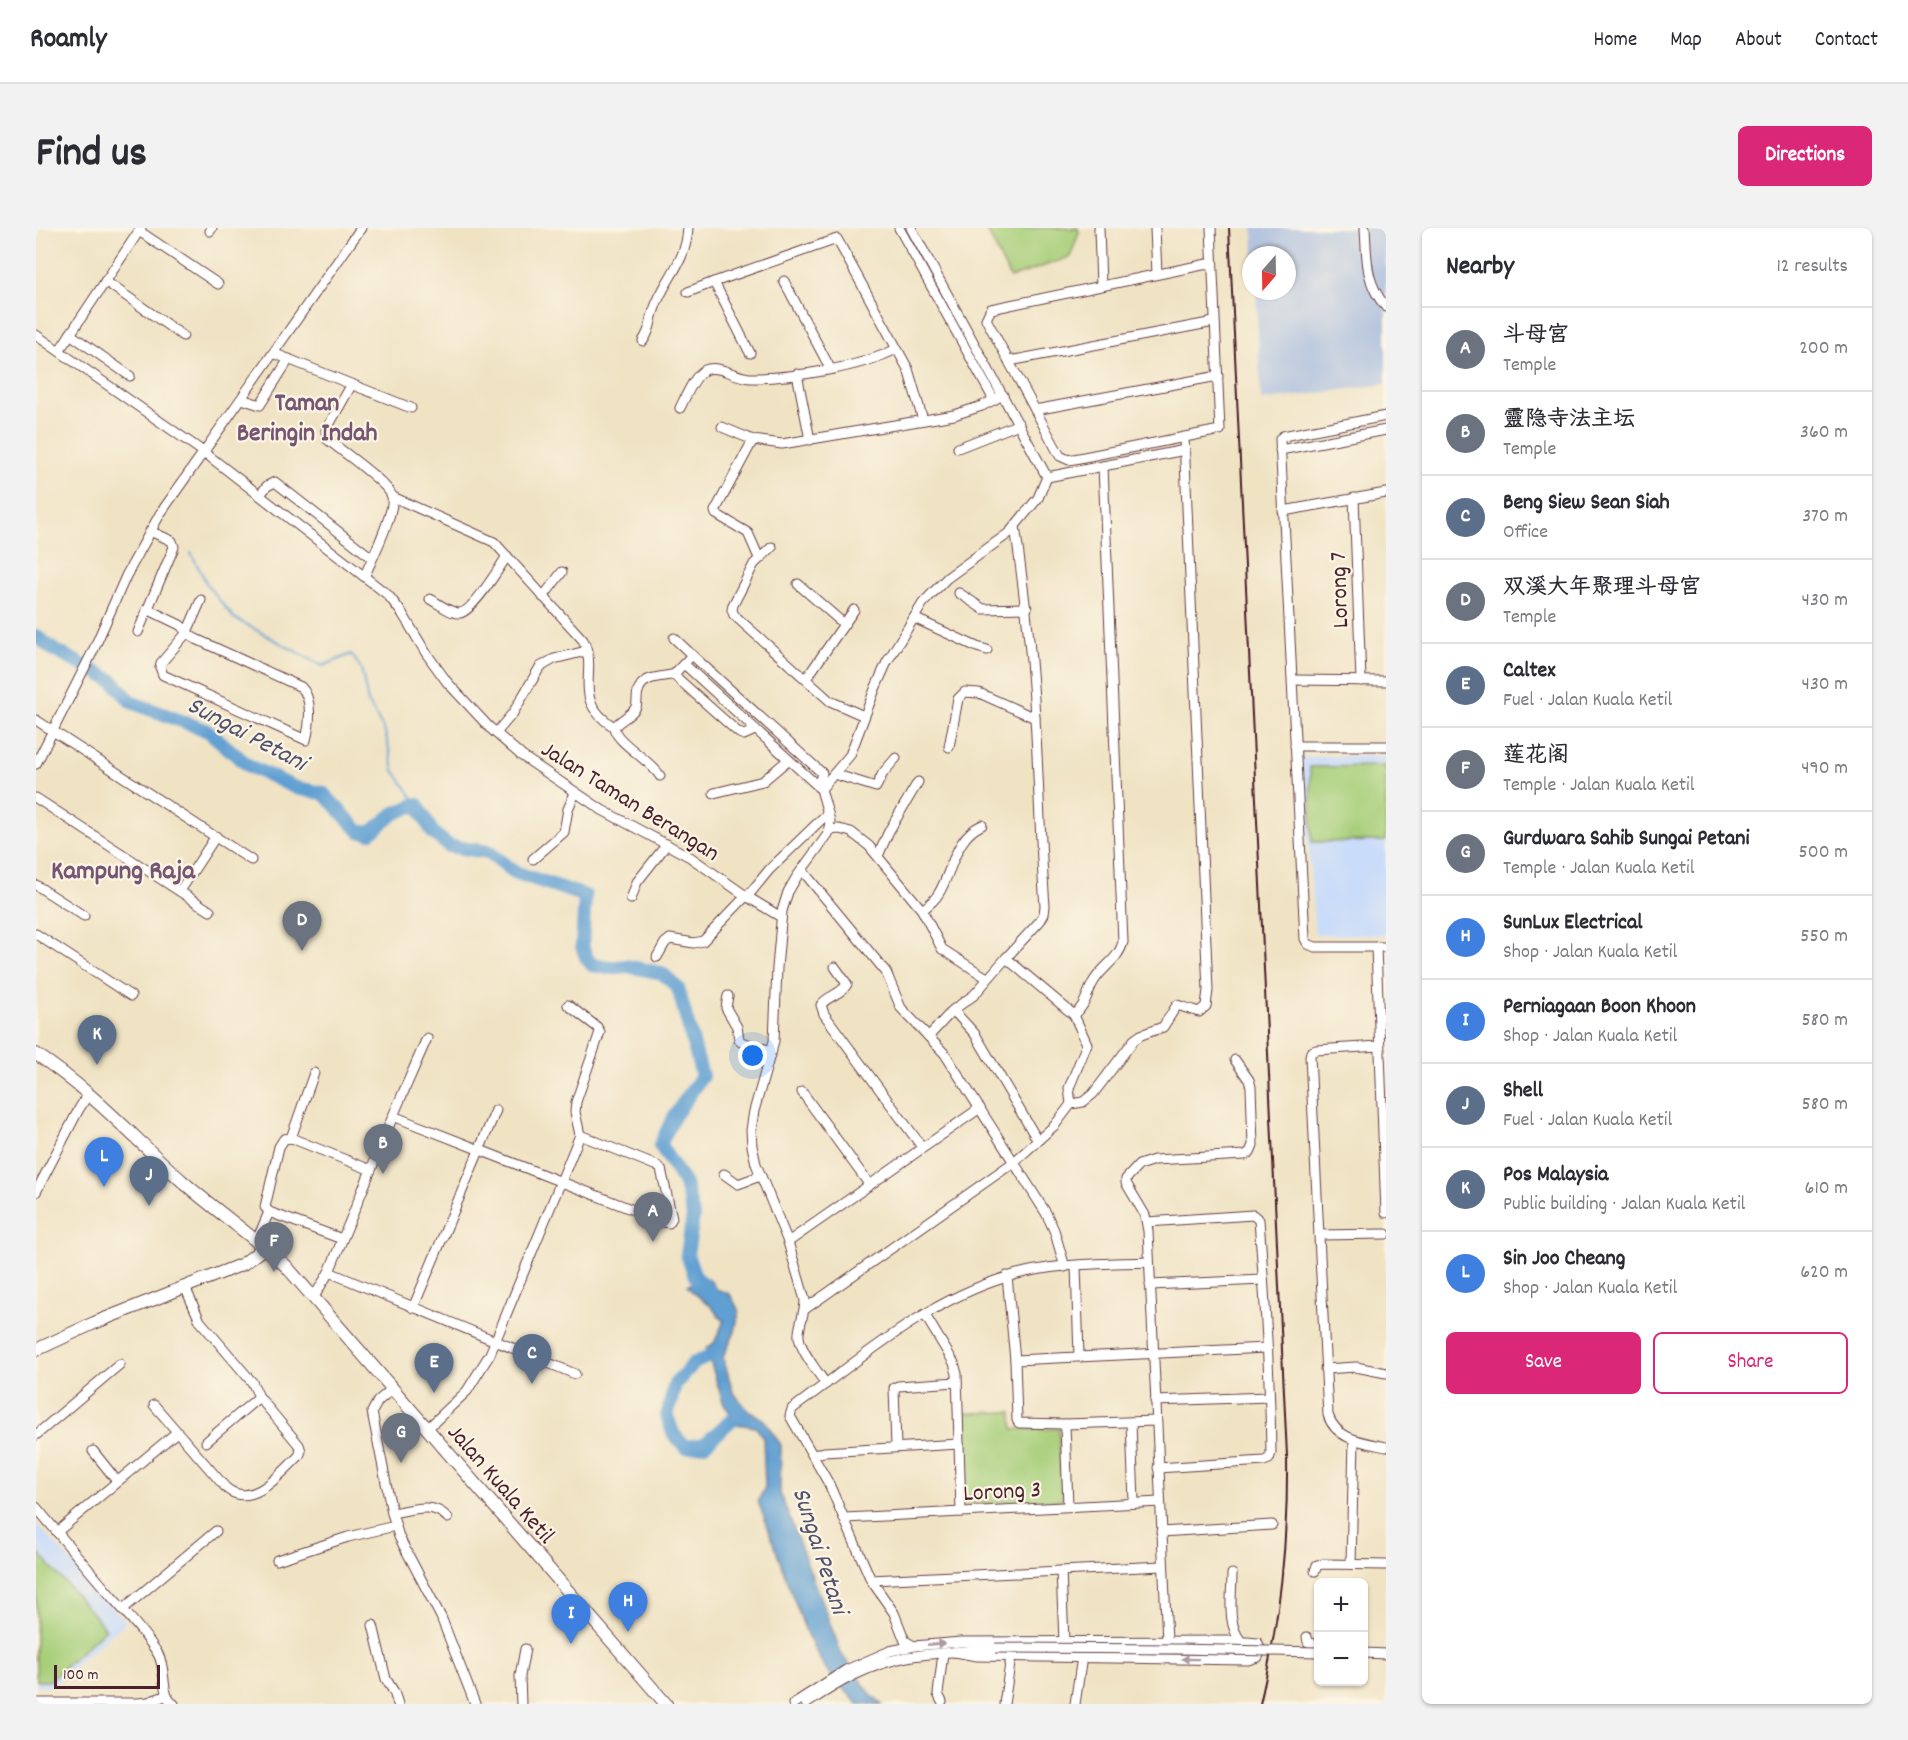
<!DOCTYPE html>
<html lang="en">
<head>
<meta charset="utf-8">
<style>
  :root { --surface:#fff; --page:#f2f2f3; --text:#2b2b33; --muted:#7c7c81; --line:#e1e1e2; --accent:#db2777 }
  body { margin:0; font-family:Dekko,"LXGW WenKai TC",sans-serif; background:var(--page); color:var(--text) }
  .controls { position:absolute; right:18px; bottom:18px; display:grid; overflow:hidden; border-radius:9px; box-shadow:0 2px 4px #0004 }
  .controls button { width:54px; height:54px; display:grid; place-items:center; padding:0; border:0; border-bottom:2px solid var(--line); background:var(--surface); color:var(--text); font:30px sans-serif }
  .compass { position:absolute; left:1206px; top:18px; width:54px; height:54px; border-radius:50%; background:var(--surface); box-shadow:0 2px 4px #0004; rotate:200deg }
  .scale { position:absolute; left:18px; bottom:15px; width:106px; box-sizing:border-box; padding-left:6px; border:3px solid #4a1f2b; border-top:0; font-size:16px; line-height:21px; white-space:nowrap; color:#4a1f2b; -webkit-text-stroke:4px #fcf5e5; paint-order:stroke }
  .you { position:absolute; left:717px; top:828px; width:21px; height:21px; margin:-15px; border:4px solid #fff; border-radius:50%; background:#1a73e8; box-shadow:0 0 0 9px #1a73e833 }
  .badge { display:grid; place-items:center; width:39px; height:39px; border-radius:50%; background:var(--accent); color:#fff; font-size:20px; font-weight:700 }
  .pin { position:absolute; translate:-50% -50px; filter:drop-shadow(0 2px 3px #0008) }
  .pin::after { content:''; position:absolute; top:32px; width:21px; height:18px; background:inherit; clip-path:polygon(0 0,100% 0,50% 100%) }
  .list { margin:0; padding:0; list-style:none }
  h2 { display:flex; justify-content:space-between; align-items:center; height:78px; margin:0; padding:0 24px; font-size:26px }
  h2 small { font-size:20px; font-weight:400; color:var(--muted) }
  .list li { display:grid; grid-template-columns:39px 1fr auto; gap:18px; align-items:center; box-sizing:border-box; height:84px; padding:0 24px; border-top:2px solid var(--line) }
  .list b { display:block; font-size:22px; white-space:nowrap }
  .list p { margin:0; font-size:20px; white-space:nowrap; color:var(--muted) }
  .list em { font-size:20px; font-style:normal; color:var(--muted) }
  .actions { display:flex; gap:12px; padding:18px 24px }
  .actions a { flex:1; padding:14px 0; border:2px solid var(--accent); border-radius:9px; text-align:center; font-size:21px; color:var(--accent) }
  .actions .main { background:var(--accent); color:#fff }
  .map { position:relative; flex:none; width:1350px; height:1476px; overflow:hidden; border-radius:9px }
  header { display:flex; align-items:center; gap:36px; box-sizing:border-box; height:84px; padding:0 30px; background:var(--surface); border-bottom:2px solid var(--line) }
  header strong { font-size:28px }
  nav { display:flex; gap:33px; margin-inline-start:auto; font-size:21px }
  .intro { display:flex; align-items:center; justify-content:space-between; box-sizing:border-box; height:144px; padding:0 36px }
  h1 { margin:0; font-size:42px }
  .button { padding:15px 27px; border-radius:9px; background:var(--accent); color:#fff; font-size:21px; font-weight:700 }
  main { display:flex; gap:36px; padding:0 36px }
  aside { flex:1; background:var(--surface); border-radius:9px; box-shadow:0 2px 4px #0004 }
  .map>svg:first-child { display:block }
  .built { fill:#c9dcf9 }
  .industrial { fill:#b6c5de }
  .green { fill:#a8cf7a; stroke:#797752; stroke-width:1.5 }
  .water { fill:#5f9fd2; stroke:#545f7e; stroke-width:1.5 }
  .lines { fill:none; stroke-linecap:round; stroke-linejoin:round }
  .stream { stroke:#5f9fd2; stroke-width:2 }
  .river { stroke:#5f9fd2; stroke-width:14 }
  .minor-casing { stroke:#633c42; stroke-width:11 }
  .major-casing { stroke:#633c42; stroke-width:14 }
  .minor { stroke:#fff; stroke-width:9 }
  .major { stroke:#fff; stroke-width:12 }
  .rail { stroke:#4a1f2b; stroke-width:2 }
  .minor-bridge-casing { stroke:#633c42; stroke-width:11; stroke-linecap:butt }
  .minor-bridge { stroke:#fff; stroke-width:9 }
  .oneway { fill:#ae9aa0 }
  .labels { text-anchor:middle; stroke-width:4.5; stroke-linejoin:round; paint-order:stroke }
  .street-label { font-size:24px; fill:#4a1f2b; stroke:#fcf5e5 }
  .neighbourhood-label { font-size:26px; font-weight:bold; fill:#765572; stroke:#fcf5e5 }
  .water-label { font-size:26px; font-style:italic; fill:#52526e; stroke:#fcf5e5 }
  .quarter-label { font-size:27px; font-weight:bold; fill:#765572; stroke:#fcf5e5 }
</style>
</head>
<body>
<header>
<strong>Roamly</strong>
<nav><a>Home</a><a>Map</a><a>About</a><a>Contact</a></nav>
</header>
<div class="intro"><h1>Find us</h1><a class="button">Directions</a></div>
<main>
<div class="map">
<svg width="1350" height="1476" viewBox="0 0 1350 1476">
  <rect width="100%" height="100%" fill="#fcf5e5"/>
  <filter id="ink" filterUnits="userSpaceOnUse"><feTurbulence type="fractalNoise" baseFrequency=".0167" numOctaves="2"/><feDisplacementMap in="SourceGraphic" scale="12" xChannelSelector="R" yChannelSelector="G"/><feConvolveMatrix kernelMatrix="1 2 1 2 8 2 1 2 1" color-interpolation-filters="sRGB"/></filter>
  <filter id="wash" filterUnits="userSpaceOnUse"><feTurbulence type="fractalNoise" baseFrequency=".008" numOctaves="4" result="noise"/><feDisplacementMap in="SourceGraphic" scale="24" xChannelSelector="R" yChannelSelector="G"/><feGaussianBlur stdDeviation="1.35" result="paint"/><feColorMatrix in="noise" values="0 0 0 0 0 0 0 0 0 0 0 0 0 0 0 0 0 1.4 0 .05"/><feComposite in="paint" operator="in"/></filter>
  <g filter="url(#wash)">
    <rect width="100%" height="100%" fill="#f0e3c4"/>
    <g class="built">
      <polygon points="1350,528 1350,707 1279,707 1266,529"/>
      <polygon points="0,1295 90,1394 14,1459 0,1459"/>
    </g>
    <polygon class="industrial" points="1217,0 1350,0 1350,156 1225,173 1220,63 1251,63 1251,27 1218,27"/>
    <g class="green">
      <polygon points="950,0 1042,0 1043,5 1034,29 974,50"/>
      <polygon points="1350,538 1350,613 1276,614 1274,539"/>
      <polygon points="976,1184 977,1201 1023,1201 1026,1272 928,1276 925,1185"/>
      <polygon points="0,1322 70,1401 13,1453 0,1453"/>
    </g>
    <path class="water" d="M673,1051L680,1061L694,1066L703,1083L699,1104L687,1129L697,1164L711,1181L728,1192L745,1217L744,1265L806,1427L836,1468L846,1476H822L790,1442L771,1407L722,1273L729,1259L727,1210L720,1199L701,1196L687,1174L670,1120L678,1115L688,1093C681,1087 677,1079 670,1074C663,1068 656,1066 651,1057Z"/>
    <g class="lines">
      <polyline class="stream" points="155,325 172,358 198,390 287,438 315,426 325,440 332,474 349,504 358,542 381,576"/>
      <g class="river">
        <polyline points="0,408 18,422 77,453 95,474 172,503 213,538 260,560 287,565 323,603 334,605 359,585 381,576 397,605 413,618 453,624 478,644 549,668 546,718 550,729 556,737 572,740 590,738 626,745 642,760 666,848 637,890 624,917 649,956 657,988 651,1027 659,1048 676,1066"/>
        <polyline points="680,1125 658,1135 639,1156 631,1188 637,1205 649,1219 669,1216 705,1183"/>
      </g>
    </g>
  </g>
  <g filter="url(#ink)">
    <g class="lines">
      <g class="minor-casing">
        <g id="minor">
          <polyline points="863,0 958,172"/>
          <polyline points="875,0 1011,249"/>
          <polyline points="1063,0 1065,58"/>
          <polyline points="1119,0 1121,46"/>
          <polyline points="1175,0 1184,202 1033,232 1024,228 950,91 955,81 1176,35"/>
          <path d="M1329,0C1331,31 1329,55 1350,79"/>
          <polyline points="103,3 182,56"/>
          <polyline points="174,3 176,0"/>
          <polyline points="69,53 147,108"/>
          <polyline points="748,53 794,140"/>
          <polyline points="652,64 678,54"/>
          <polyline points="34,106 94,148"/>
          <polyline points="0,107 169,225 352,367 366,385 390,425 411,454 453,499 486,528 566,582 654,629 710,668 745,689"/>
          <path d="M607,113C616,100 613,96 618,82C628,51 650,36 652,0"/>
          <polyline points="23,123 105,0"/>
          <polyline points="237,125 375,180"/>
          <polyline points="714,125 678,54 801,11 872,141 887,192"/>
          <polyline points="973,133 1178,94"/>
          <polyline points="761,146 774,212"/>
          <path d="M316,156L290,202L291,211C303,221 354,256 356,269C359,285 336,331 329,347"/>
          <polyline points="206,171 224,177 253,131"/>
          <path d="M644,180C649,170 659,146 669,142C683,136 701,150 715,150C756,150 824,140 860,121"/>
          <polyline points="999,182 1182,148"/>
          <polyline points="1350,188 1247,208 1244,211 1269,711 1272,716 1279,719 1350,719"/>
          <polyline points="686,199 717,212"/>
          <polyline points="922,220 983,196"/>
          <polyline points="1244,222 1350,202"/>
          <polyline points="1011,249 1149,222"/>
          <polyline points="224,267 231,258 239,254 336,330"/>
          <path d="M357,269L458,314L547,412C564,446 533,470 578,499"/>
          <polyline points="1318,270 1325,453"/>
          <polyline points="1247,283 1350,265"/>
          <polyline points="736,319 718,336 697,377 696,382 698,387 794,473 828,488"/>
          <polyline points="723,330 712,305 680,286 679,283 717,212 746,216 918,187 946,178 967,167"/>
          <polyline points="762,356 808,396"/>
          <polyline points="923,365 947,381 991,380"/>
          <polyline points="507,369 526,344"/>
          <path d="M394,371C402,375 415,386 424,385C436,384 464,339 471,328"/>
          <path d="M111,381L144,397C150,402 153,408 160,411L265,459C277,470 274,497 270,512L127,447L124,439L125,435L148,408L151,404L165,372"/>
          <polyline points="878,390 941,419 951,422"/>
          <polyline points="102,404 138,319 136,313 114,303"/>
          <polyline points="638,410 656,427"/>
          <path d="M648,436L785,561L794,593L792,606L760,650L752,664L746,683L741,740L738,813L718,883L715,902L716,918L720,936L752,1014L769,1072C769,1083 764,1094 763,1105C761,1119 782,1144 790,1156"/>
          <polyline points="770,451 818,382"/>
          <polyline points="1257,452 1350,453"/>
          <polyline points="0,492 215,632"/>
          <polyline points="719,502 708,507 703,505 640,449 640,444 656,427 786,545 782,559"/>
          <polyline points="460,505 477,485 504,439 518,431 550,423"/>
          <polyline points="1259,518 1350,518"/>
          <polyline points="913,519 922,471 929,464 943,465 999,490"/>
          <polyline points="0,536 57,423 90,348 124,286 325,0"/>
          <polyline points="798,546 840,559 847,545 860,530"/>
          <path d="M624,548C615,532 579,514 578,499C584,492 596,487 600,479C602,474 600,469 602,464C606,447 625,450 639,446"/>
          <polyline points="785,561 814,527 839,461 851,434 887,375 911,350 973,305 1002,270 1011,249"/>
          <polyline points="678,565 727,553 752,532"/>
          <polyline points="0,570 174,683"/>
          <polyline points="794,602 803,601 815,604 833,618 886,682 906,721 951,750"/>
          <polyline points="842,628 853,603 882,554"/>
          <polyline points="497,631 528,604 532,581 539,565"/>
          <polyline points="766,642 850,744 865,780 909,826 1010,985 1018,1002 1029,1039"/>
          <polyline points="0,657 48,688"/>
          <polyline points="144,663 180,608"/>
          <polyline points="711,669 733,642 792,585"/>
          <polyline points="595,671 601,654 631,616"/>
          <path d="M886,682C893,677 899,672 903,665C917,641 919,609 946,597"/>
          <polyline points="0,706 95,768"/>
          <polyline points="1340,719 1350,985"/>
          <polyline points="621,729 629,715 634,711 658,715 667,713 710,668"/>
          <path d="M970,730L1004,693L1008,686L1009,678C1004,615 1003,553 999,490C996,426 988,362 979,298"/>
          <path d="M799,739L811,756C805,767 792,767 785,777L788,786L886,919"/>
          <polyline points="692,768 690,780 701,799 703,811 705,814 736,823"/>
          <polyline points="917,782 939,806 1002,913"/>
          <polyline points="893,808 917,782 938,767 970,730 1038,787"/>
          <path d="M1343,818L1280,822L1275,824L1274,828L1292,1187C1300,1212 1327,1214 1350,1219"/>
          <polyline points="278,845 255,910 335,942"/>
          <polyline points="766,864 833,956"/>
          <path d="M1035,876L1033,860L1051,816L1038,787C1050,778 1051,764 1058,753C1067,738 1083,731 1087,714L1067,238"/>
          <polyline points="357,888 628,994 633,995 636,990 625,941 621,938 544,907"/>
          <polyline points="255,910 248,911 243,919 229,979 233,984 306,1011"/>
          <polyline points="688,946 702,956 724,948"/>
          <polyline points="0,964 43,881 53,865"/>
          <path d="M1111,994L1217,987L1223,992C1229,1069 1234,1148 1235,1225L1233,1231L1228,1233L1122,1240"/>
          <polyline points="1283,1007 1350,1006"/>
          <polyline points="221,1012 233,984"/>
          <polyline points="752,1014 944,880"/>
          <polyline points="1040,1038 1043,1128"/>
          <polyline points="293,1044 539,1146"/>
          <polyline points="971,1048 979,1132 981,1192 983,1195 1029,1196 1120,1193"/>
          <polyline points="1114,1057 1227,1052"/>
          <polyline points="149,1059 164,1093 216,1154 223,1169 170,1214"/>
          <polyline points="278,1069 293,1044 357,888 391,810"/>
          <polyline points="377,1080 460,882"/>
          <polyline points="769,1081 978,934 1019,897 1035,876 1047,874 1057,866 1098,812 1105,807 1127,799 1141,777 1163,784 1170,778 1172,762 1148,210"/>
          <polyline points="889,1087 918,1135 921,1146 925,1284"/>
          <polyline points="979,1132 1230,1120"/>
          <polyline points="1289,1141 1320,1139 1350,1145"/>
          <polyline points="357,1160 342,1173 336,1184 356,1285 363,1309 405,1389 439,1476"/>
          <polyline points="1119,1173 1233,1169"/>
          <path d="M118,1177L190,1260C216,1282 245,1245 263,1228L265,1223L263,1217L223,1169"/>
          <polyline points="1095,1194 1098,1275"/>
          <polyline points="1029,1196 1032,1278"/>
          <polyline points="391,1201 431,1163 454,1126 544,907 539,884 540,874 564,804 561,799 532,777"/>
          <polyline points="0,1207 84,1136"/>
          <polyline points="860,1219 858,1160 862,1158 921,1154"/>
          <polyline points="57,1223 81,1253"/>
          <polyline points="778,1227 788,1224 923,1216"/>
          <path d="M0,1279C25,1309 50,1338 75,1368C91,1386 109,1405 122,1426C131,1441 124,1469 138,1476"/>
          <path d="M356,1285C376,1282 396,1273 412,1290"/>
          <polyline points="809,1290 1124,1274"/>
          <polyline points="21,1304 141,1204"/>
          <polyline points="1125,1304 1236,1297"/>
          <polyline points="241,1332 312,1309 359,1298"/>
          <polyline points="1315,1336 1318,1212"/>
          <polyline points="1025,1343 1028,1413"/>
          <polyline points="1279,1343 1281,1337 1288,1336 1350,1337"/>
          <path d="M1196,1346C1196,1367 1190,1398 1206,1414"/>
          <polyline points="835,1352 1127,1338"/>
          <polyline points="87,1381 180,1303"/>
          <polyline points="337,1397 350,1451 358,1464 362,1476"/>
          <polyline points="1271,1409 1272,1414 1282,1417"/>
          <polyline points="1131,1413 1112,1003 1109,987 1090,955 1090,951 1103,937 1118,932 1209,927 1214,924 1217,917 1215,859 1213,852 1199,832"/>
          <path d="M878,1418L869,1413L858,1385L835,1352L793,1256L754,1188L756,1181C823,1132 890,1073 971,1049C1016,1035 1066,1036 1112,1034"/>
          <polyline points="1328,1425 1350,1426"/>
          <polyline points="906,1474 902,1466 907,1425"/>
          <polyline points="0,1475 101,1475 112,1474 129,1468"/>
          <polyline points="485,1476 484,1448 489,1421"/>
          <polyline points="757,1476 810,1442 854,1423 878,1418 925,1414 1199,1413 1222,1415 1225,1423 1222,1429 1212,1432 941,1428 918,1424"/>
          <path d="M770,1476C801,1455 833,1436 871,1429C899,1424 929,1424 959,1420"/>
          <polyline points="968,1476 975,1429"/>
          <polyline points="1039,1476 1046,1429"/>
        </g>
      </g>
      <g class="major-casing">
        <g id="major">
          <path d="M0,826C55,862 98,910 146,953C180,983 217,1008 250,1038L630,1476"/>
          <polyline points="0,1122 58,1095 207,1036 229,1019"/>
        </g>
      </g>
      <use href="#minor" class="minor"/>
      <use href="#major" class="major"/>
      <path class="rail" d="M1193,0L1251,1228C1252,1315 1244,1391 1224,1476"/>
      <g class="minor-bridge-casing">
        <polyline id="minor-bridge" points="959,1420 1144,1421 1282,1424"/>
      </g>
      <use href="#minor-bridge" class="minor-bridge"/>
    </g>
    <defs><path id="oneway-solid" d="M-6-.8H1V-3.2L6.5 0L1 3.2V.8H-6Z" transform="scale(1.5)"/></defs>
    <g class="oneway">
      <use href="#oneway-solid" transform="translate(900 1416) rotate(-5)"/>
      <use href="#oneway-solid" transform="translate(1154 1431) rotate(-179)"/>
    </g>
  </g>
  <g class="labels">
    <g class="street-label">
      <text transform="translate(1302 362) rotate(-92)" y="8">Lorong 7</text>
      <text transform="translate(595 572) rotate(32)" y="8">Jalan Taman Berangan</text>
      <text transform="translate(466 1255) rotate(49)" y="8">Jalan Kuala Ketil</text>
      <text transform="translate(966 1262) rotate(-3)" y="8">Lorong 3</text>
    </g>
    <g class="neighbourhood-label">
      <text x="271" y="182">Taman<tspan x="271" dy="30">Beringin Indah</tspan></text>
    </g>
    <g class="water-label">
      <text transform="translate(212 504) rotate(28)" y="9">Sungai Petani</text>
      <text transform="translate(786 1322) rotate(72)" y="9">Sungai Petani</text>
    </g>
    <g class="quarter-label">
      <text x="87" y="650">Kampung Raja</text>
    </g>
  </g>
</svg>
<div class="controls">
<button>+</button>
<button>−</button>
</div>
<svg class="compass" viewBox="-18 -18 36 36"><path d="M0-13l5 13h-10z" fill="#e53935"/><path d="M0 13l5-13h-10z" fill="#7c7c81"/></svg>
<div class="scale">100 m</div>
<div class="you"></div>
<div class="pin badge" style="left:617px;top:1014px;background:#6b7280">A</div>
<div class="pin badge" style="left:347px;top:946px;background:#6b7280">B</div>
<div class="pin badge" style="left:496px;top:1156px;background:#5c6f8a">C</div>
<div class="pin badge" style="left:266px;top:723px;background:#6b7280">D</div>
<div class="pin badge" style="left:398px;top:1165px;background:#5c6f8a">E</div>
<div class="pin badge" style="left:238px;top:1044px;background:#6b7280">F</div>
<div class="pin badge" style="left:365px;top:1235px;background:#6b7280">G</div>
<div class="pin badge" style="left:592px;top:1404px;background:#3f7fe0">H</div>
<div class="pin badge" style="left:535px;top:1416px;background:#3f7fe0">I</div>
<div class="pin badge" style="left:113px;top:978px;background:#5c6f8a">J</div>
<div class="pin badge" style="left:61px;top:837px;background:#5c6f8a">K</div>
<div class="pin badge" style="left:68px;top:959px;background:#3f7fe0">L</div>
</div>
<aside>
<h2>Nearby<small>12 results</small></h2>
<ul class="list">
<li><span class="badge" style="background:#6b7280">A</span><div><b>斗母宫</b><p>Temple</p></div><em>200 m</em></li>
<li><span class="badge" style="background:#6b7280">B</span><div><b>靈隐寺法主坛</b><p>Temple</p></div><em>360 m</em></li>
<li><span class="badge" style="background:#5c6f8a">C</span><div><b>Beng Siew Sean Siah</b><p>Office</p></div><em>370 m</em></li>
<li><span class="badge" style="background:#6b7280">D</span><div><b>双溪大年聚理斗母宫</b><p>Temple</p></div><em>430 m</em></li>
<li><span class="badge" style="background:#5c6f8a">E</span><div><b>Caltex</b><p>Fuel · Jalan Kuala Ketil</p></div><em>430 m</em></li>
<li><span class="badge" style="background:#6b7280">F</span><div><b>莲花阁</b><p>Temple · Jalan Kuala Ketil</p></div><em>490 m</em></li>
<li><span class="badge" style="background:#6b7280">G</span><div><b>Gurdwara Sahib Sungai Petani</b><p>Temple · Jalan Kuala Ketil</p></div><em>500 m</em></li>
<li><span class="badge" style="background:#3f7fe0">H</span><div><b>SunLux Electrical</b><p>Shop · Jalan Kuala Ketil</p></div><em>550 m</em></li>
<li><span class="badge" style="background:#3f7fe0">I</span><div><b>Perniagaan Boon Khoon</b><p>Shop · Jalan Kuala Ketil</p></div><em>580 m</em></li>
<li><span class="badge" style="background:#5c6f8a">J</span><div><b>Shell</b><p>Fuel · Jalan Kuala Ketil</p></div><em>580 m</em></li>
<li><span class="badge" style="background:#5c6f8a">K</span><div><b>Pos Malaysia</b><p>Public building · Jalan Kuala Ketil</p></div><em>610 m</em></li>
<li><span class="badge" style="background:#3f7fe0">L</span><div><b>Sin Joo Cheang</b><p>Shop · Jalan Kuala Ketil</p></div><em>620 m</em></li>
</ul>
<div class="actions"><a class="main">Save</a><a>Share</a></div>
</aside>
</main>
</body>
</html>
